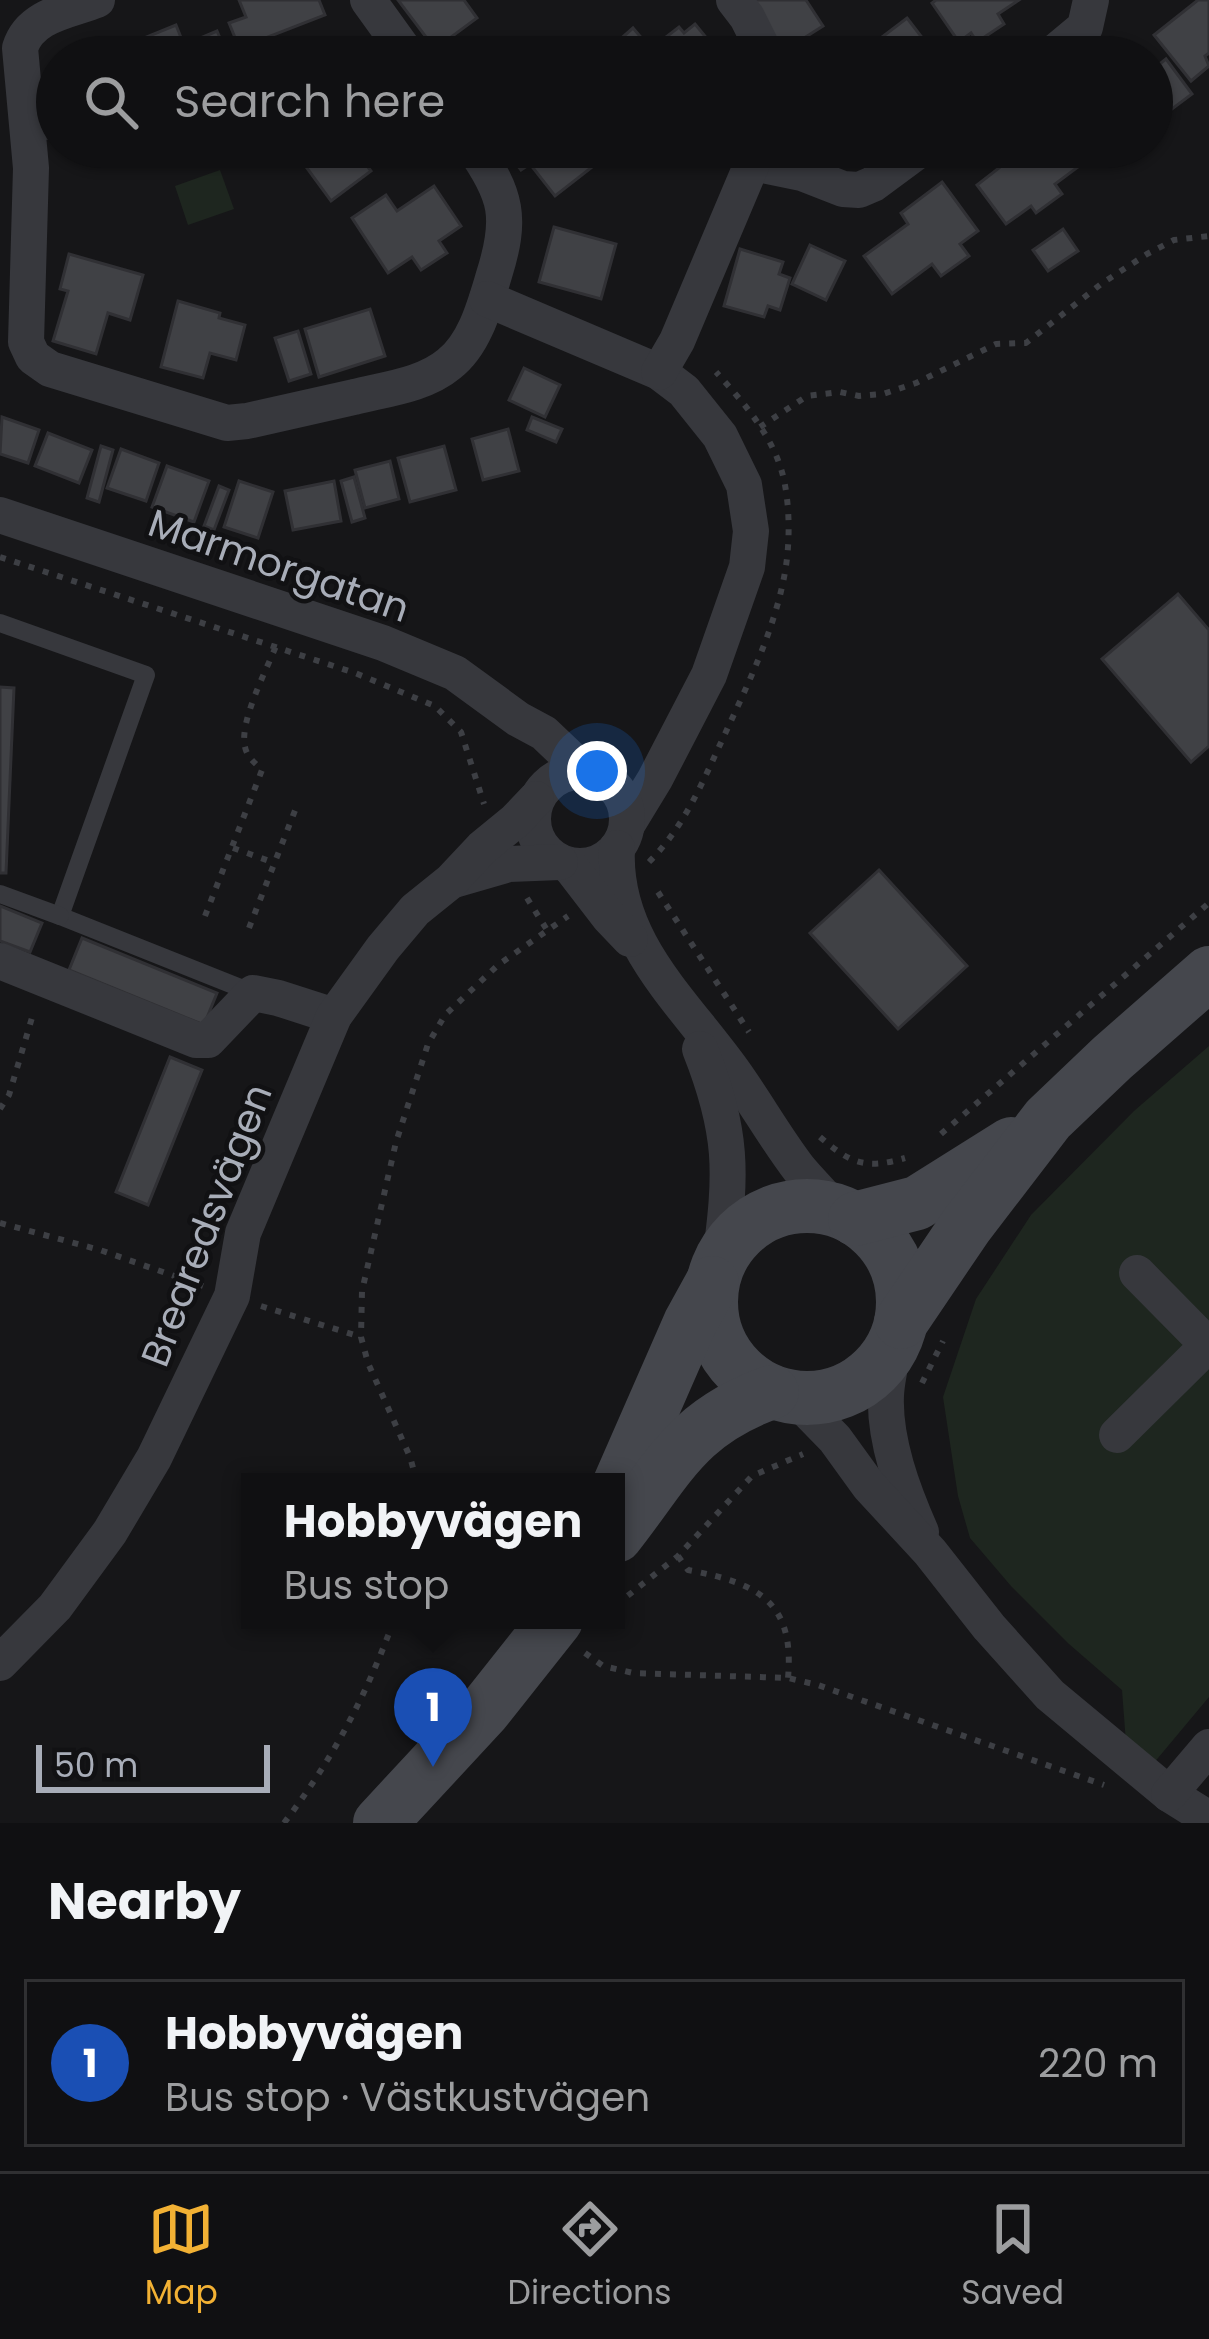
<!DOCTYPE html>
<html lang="en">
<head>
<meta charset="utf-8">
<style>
  :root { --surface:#101012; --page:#19191b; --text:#f1f3f6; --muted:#9c9d9f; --line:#303032; --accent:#f2b134 }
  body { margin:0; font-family:Poppins,sans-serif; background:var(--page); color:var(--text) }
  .scale { position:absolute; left:36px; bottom:30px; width:234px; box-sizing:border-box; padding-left:12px; border:6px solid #a8adb8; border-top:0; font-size:33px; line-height:42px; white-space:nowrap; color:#a8adb8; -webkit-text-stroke:9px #111113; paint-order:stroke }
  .you { position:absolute; left:597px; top:771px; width:42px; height:42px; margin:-30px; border:9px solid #fff; border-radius:50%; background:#1a73e8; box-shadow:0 0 0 18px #1a73e833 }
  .badge { display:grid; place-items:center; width:78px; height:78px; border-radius:50%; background:var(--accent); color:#fff; font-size:39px; font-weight:700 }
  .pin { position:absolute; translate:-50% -99px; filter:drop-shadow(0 3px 6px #0008) }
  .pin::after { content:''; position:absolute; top:63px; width:42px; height:36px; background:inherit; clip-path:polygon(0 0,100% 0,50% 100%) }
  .popup { position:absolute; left:241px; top:1473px; width:384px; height:156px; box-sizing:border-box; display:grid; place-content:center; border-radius:0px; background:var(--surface); filter:drop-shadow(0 3px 9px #0005); font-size:39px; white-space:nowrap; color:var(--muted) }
  .popup b { font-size:45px; color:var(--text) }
  .popup::after { content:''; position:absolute; left:50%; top:100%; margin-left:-24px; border:24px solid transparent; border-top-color:var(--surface) }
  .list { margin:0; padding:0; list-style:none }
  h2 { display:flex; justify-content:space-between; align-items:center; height:156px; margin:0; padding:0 48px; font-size:51px }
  h2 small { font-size:39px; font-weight:400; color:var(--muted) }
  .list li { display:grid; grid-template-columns:78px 1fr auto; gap:36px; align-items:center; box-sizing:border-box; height:168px; margin:0 24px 24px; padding:0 24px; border:3px solid var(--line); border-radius:0px }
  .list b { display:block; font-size:45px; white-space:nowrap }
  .list p { margin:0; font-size:39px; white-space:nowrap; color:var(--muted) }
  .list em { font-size:39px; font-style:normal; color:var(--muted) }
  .icon { flex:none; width:66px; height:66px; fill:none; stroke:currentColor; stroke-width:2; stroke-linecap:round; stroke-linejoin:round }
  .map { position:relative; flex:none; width:1209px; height:1823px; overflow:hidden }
  .search { position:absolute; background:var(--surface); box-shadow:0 3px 9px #0004; left:36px; right:36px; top:36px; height:132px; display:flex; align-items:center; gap:30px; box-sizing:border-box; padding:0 42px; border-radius:66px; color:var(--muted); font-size:45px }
  .sheet { height:348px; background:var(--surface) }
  nav { display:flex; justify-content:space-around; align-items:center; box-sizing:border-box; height:168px; border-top:3px solid var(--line); background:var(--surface); font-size:33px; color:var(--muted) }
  nav a { display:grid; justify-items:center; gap:6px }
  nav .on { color:var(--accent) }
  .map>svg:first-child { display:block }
  .green { fill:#1e261f }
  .building { fill:#404145; stroke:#303034; stroke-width:3 }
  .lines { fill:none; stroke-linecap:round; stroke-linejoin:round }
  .path { stroke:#3d3f44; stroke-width:6; stroke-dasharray:6 9; stroke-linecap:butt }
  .lane { stroke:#37383d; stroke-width:18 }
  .street { stroke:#37383d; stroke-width:36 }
  .secondary { stroke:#45474d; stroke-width:54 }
  .labels { text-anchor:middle; stroke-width:9; stroke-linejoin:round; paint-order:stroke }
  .street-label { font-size:39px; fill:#a8adb8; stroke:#111113 }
</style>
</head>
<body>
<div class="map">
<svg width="1209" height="1823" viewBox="0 0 1209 1823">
  <rect width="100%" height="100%" fill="#161618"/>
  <g class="green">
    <polygon points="220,170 234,209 188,225 175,186"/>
    <polygon points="1209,1046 1209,1697 1153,1764 1126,1743 1122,1690 1069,1644 1011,1586 970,1538 958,1496 943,1397 976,1299 1031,1215 1134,1111"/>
  </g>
  <g class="building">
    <polygon points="239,0 319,0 325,15 260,40 267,57 243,57 229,23 246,17"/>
    <polygon points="398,0 464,0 477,18 435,49"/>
    <polygon points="748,0 806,0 823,26 782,52"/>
    <polygon points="936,0 1019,0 998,14 1004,24 977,42 971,33 959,42 932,3"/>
    <polygon points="1198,0 1209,0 1209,53 1205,56 1209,66 1191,81 1154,35"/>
    <polygon points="907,18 937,57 866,57 872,52 869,47"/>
    <polygon points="695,24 718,52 712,57 653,57 662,50 657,44 679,27 684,33"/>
    <polygon points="176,25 184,45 217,31 228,57 146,57 139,40"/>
    <polygon points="633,28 651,49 642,57 600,57"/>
    <polygon points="108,39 115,57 60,57"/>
    <polygon points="1166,59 1192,94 1172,109 1152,83 1152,70"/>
    <polygon points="57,89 57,137 42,139 36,92"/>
    <polygon points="297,147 353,147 371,171 331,201 293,149"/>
    <polygon points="582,147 596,164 555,196 530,164 521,170 504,148"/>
    <polygon points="1008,147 1070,147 1082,164 1055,184 1062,194 1036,213 1031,206 1006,224 977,185 999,168 993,158"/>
    <polygon points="942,182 978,231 960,244 969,256 941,276 932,264 892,294 864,256 908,224 901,213"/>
    <polygon points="434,186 461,226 439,241 447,253 421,270 412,257 388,273 352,218 386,195 397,211"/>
    <polygon points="554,227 616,244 601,299 539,282"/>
    <polygon points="1063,229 1078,251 1048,271 1033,250"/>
    <polygon points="810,245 845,261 826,300 792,284"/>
    <polygon points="740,249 783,262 779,274 790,278 780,310 768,306 764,317 724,306"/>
    <polygon points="69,254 143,275 130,320 108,313 96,354 53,341 68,291 60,289"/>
    <polygon points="178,301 220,313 219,318 245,325 236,360 210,353 203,378 161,367"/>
    <polygon points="370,309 385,356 319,377 305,329"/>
    <polygon points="298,331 311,374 289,381 275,338"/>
    <polygon points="524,368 560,385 545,417 509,400"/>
    <polygon points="2,417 39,430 28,463 0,454"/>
    <polygon points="532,417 562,429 556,442 527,430"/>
    <polygon points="508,429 519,471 483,480 472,439"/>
    <polygon points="48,433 92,450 79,483 35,466"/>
    <polygon points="101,446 113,450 99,502 87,498"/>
    <polygon points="444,446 456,490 410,502 398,458"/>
    <polygon points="121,449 159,463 146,501 107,488"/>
    <polygon points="390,461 399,499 365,508 355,470"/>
    <polygon points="167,466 209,481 194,522 152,507"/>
    <polygon points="354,477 365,518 352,522 341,481"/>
    <polygon points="239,481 273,492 258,538 224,527"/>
    <polygon points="334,481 341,521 293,530 285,491"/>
    <polygon points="219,486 229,490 214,530 204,526"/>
    <polygon points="1178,594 1209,630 1209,746 1191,762 1102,659"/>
    <polygon points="0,687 14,688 6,873 0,873"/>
    <polygon points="879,870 967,966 898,1029 810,933"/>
    <polygon points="0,906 42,923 30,952 0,941"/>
    <polygon points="82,938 217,993 204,1025 69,970"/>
    <polygon points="170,1057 202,1070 148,1205 116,1192"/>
  </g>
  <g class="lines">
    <g class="path">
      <polyline points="760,427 807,396 840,392 859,396 883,394 916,383 996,344 1026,343 1101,284 1147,254 1174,240 1209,236"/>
      <polyline points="0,557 355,673 435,706 461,732 484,804"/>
      <polyline points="233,848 275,863"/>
      <path d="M649,862C685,826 703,781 724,736C748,684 775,629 785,572C790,544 790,508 784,480C775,438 744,403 716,372"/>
      <polyline points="658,892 749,1032"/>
      <polyline points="527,898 547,930"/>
      <path d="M205,916L262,770C255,763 247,757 245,747C239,722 266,671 276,646"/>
      <polyline points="249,928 296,808"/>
      <polyline points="0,1109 9,1095 34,1011"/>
      <polyline points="941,1134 1209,903"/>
      <path d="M820,1137C850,1163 865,1170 905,1158"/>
      <polyline points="0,1223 100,1250 203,1286"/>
      <polyline points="261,1306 361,1337"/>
      <polyline points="922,1383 943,1341"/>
      <polyline points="417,1482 410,1457 368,1363 361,1337 362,1291 396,1142 428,1044 445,1015 498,965 568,916"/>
      <path d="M678,1556L688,1570C756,1583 795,1600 788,1678"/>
      <polyline points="616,1605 678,1556 752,1476 803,1454"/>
      <polyline points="585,1653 603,1666 633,1673 788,1678 818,1685 1104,1785"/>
      <path d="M284,1823C333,1759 366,1696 394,1620"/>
    </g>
    <g class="lane">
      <polyline points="0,623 146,675 60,916 253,993"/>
      <polyline points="0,894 60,916"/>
    </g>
    <g class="street">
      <path d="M97,0C68,11 30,15 20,48L31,168L26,342L33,357L50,369L227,423L247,421C283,413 319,405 354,397C386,389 424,385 449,364C475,344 485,305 494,275C512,218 507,195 473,147"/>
      <polyline points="368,0 409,57"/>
      <polyline points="734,0 747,17 767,57"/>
      <polyline points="1049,57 1085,27 1091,0"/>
      <polyline points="752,163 802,173 843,189 859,190 873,184 923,147"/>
      <polyline points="487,299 659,372 684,391 720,436 744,485 751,531 747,567 709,675 655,779 627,825"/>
      <polyline points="659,372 677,341 759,147"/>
      <polyline points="0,515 383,643 455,673 518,719 544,733 585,772"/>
      <circle cx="580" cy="819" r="47"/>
      <path d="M617,848C612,941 683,1001 733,1071C756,1103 776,1139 800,1170C812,1184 825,1197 837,1211"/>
      <polyline points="569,865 609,917 630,939"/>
      <polyline points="454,880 509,864 560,862"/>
      <polyline points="0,961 196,1040 208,1040 253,993 278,998 334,1016"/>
      <path d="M700,1049C733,1132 732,1173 720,1260"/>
      <path d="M896,1339C892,1358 887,1376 886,1395C884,1441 903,1491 921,1532"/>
      <polyline points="795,1398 835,1439 869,1486 930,1552 989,1627 1050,1695 1169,1794 1209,1819"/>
      <polyline points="1117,1435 1208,1345 1137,1273"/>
      <polyline points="0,1663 55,1607 110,1532 154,1458 232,1296 243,1233 334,1016 383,948 415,910 451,881 482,848 515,821 536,799"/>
      <polyline points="1169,1794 1209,1747"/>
    </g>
    <g class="secondary">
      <circle cx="807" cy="1302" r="96"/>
      <polyline points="855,1219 917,1203 1011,1144"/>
      <polyline points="901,1322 966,1226 1048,1119 1112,1058 1209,973"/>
      <polyline points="616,1492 690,1323 712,1283"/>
      <path d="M616,1536C669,1469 685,1423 772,1392"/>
      <polyline points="380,1823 483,1712 556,1620"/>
    </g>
  </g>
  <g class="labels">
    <g class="street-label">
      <text transform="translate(279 565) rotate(19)" y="14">Marmorgatan</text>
      <text transform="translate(206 1225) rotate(-69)" y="14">Brearedsvägen</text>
    </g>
  </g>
</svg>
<div class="scale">50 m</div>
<div class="you"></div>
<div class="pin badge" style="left:433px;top:1767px;background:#1a4fb4">1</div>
<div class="popup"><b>Hobbyvägen</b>Bus stop</div>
<div class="search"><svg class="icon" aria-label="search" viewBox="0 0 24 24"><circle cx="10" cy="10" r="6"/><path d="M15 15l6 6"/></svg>Search here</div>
</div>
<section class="sheet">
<h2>Nearby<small></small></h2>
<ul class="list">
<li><span class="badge" style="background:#1a4fb4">1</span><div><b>Hobbyvägen</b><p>Bus stop · Västkustvägen</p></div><em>220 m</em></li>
</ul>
</section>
<nav>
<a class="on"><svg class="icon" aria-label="map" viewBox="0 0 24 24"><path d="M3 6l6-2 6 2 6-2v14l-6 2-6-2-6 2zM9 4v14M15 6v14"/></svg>Map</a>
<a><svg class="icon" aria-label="directions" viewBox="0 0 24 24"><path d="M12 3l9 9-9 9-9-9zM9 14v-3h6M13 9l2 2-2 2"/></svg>Directions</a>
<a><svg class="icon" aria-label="saved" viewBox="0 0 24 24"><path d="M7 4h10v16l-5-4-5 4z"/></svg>Saved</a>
</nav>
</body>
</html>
